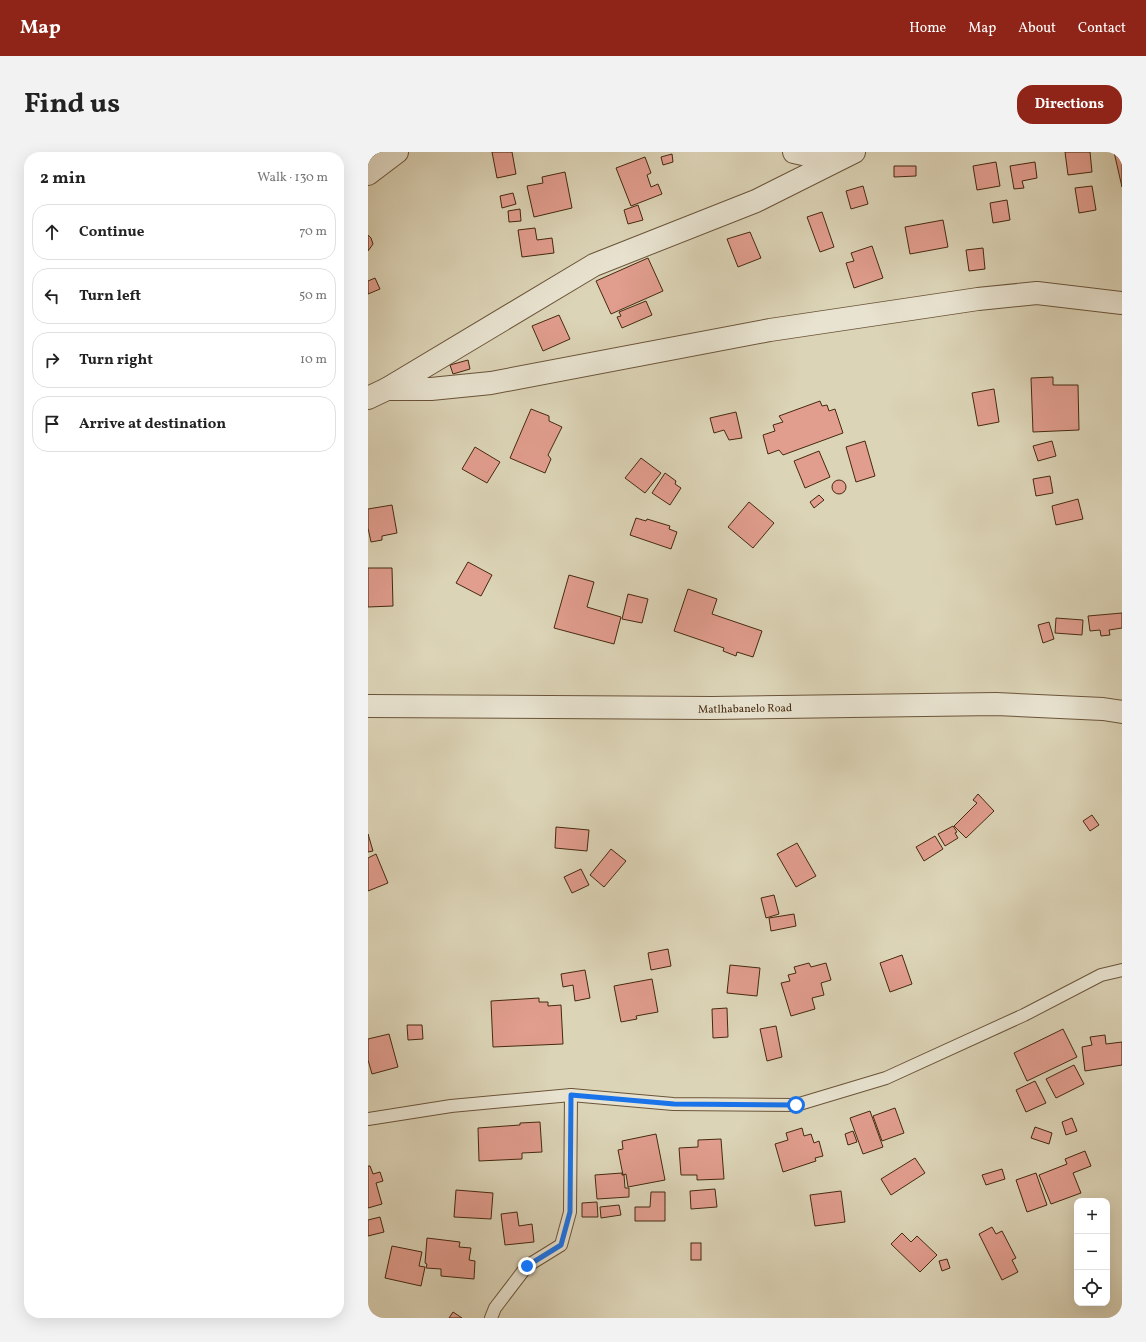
<!DOCTYPE html>
<html lang="en">
<head>
<meta charset="utf-8">
<style>
  :root { --surface:#fff; --page:#f2f2f2; --text:#222; --muted:#767676; --line:#e0e0e0; --accent:#8f2418 }
  body { margin:0; font-family:Vollkorn,serif; background:var(--page); color:var(--text) }
  .controls { position:absolute; right:12px; bottom:12px; display:grid; overflow:hidden; border-radius:8px; box-shadow:0 4px 16px #0002 }
  .controls button { width:36px; height:36px; display:grid; place-items:center; padding:0; border:0; border-bottom:1px solid var(--line); background:var(--surface); color:var(--text); font:20px sans-serif }
  .stop { position:absolute; width:12px; height:12px; margin:-9px; border:3px solid #1a73e8; border-radius:50%; background:#fff }
  .stop.end { background:#1a73e8; border-color:#fff; box-shadow:0 1px 4px #0008 }
  .list { margin:0; padding:0; list-style:none }
  h2 { display:flex; justify-content:space-between; align-items:center; height:52px; margin:0; padding:0 16px; font-size:17px }
  h2 small { font-size:13px; font-weight:400; color:var(--muted) }
  .list li { display:grid; grid-template-columns:26px 1fr auto; gap:12px; align-items:center; box-sizing:border-box; height:56px; margin:0 8px 8px; padding:0 8px; border:1px solid var(--line); border-radius:16px }
  .list b { display:block; font-size:15px; white-space:nowrap }
  .list em { font-size:13px; font-style:normal; color:var(--muted) }
  .icon { flex:none; width:22px; height:22px; fill:none; stroke:currentColor; stroke-width:2; stroke-linecap:round; stroke-linejoin:round }
  .map { position:relative; flex:none; width:754px; height:1166px; overflow:hidden; border-radius:16px }
  header { display:flex; align-items:center; gap:24px; box-sizing:border-box; height:56px; padding:0 20px; background:var(--accent); color:#fff }
  header strong { font-size:19px }
  nav { display:flex; gap:22px; margin-inline-start:auto; font-size:14px }
  .intro { display:flex; align-items:center; justify-content:space-between; box-sizing:border-box; height:96px; padding:0 24px }
  h1 { margin:0; font-size:28px }
  .button { padding:10px 18px; border-radius:16px; background:var(--accent); color:#fff; font-size:14px; font-weight:700 }
  main { display:flex; gap:24px; padding:0 24px }
  aside { flex:1; background:var(--surface); border-radius:16px; box-shadow:0 4px 16px #0002 }
  .map>svg:first-child { display:block }
  .building { fill:#e19d8e; stroke:#45290f }
  .lines { fill:none; stroke-linecap:round; stroke-linejoin:round }
  .service-casing { stroke:#6b5439; stroke-width:14 }
  .minor-casing { stroke:#6b5439; stroke-width:24 }
  .service { stroke:#e8e3d0; stroke-width:12 }
  .minor { stroke:#e8e3d0; stroke-width:22 }
  .route { stroke:#1a73e8; stroke-width:5 }
  .labels { text-anchor:middle; stroke-width:3; stroke-linejoin:round; paint-order:stroke }
  .street-label { font-size:11px; fill:#45290f; stroke:#e8e3d0 }
</style>
</head>
<body>
<header>
<strong>Map</strong>
<nav><a>Home</a><a>Map</a><a>About</a><a>Contact</a></nav>
</header>
<div class="intro"><h1>Find us</h1><a class="button">Directions</a></div>
<main>
<aside>
<h2>2 min<small>Walk · 130 m</small></h2>
<ul class="list">
<li><svg class="icon" aria-label="ahead" viewBox="0 0 24 24"><path d="M12 20V5M6 11l6-6 6 6"/></svg><div><b>Continue</b></div><em>70 m</em></li>
<li><svg class="icon" aria-label="left" viewBox="0 0 24 24"><path d="M17 20v-9H6M10 6l-5 5 5 5"/></svg><div><b>Turn left</b></div><em>50 m</em></li>
<li><svg class="icon" aria-label="right" viewBox="0 0 24 24"><path d="M7 20v-9h11M14 6l5 5-5 5"/></svg><div><b>Turn right</b></div><em>10 m</em></li>
<li><svg class="icon" aria-label="arrive" viewBox="0 0 24 24"><path d="M6 21V4h12l-3 4 3 4H6"/></svg><div><b>Arrive at destination</b></div></li>
</ul>
</aside>
<div class="map">
<svg width="754" height="1166" viewBox="0 0 754 1166">
  <rect width="100%" height="100%" fill="#dcd4b7"/>
  <filter id="stains"><feTurbulence type="fractalNoise" baseFrequency=".005" numOctaves="4"/><feColorMatrix values="0 0 0 0 .2 0 0 0 0 .09 0 0 0 0 .02 0 0 0 .5 -.17"/></filter>
  <radialGradient id="worn" r=".72"><stop offset=".6" stop-color="#630" stop-opacity="0"/><stop offset="1" stop-color="#630" stop-opacity=".3"/></radialGradient>
  <g class="building">
    <polygon points="124,0 144,0 148,22 129,26"/>
    <polygon points="697,0 722,0 724,20 700,23"/>
    <polygon points="746,0 754,0 754,35"/>
    <polygon points="304,2 305,10 295,13 293,5"/>
    <polygon points="277,5 283,21 279,23 283,35 290,32 294,42 263,54 248,16"/>
    <polygon points="628,10 632,34 609,38 605,14"/>
    <polygon points="667,10 669,26 654,29 656,36 646,37 642,14"/>
    <polygon points="526,14 548,14 548,24 526,25"/>
    <polygon points="197,20 204,56 166,65 159,34 175,31 174,25"/>
    <polygon points="495,34 500,52 483,57 478,39"/>
    <polygon points="724,34 728,58 711,61 707,36"/>
    <polygon points="145,41 148,52 134,56 132,44"/>
    <polygon points="639,48 642,68 625,71 622,51"/>
    <polygon points="270,53 275,68 260,72 256,58"/>
    <polygon points="152,57 153,69 141,70 140,59"/>
    <polygon points="454,60 466,95 452,100 439,65"/>
    <polygon points="575,68 580,95 542,102 537,75"/>
    <polygon points="167,76 169,88 184,86 186,101 154,105 150,78"/>
    <polygon points="382,80 393,106 370,115 359,87"/>
    <polygon points="0,83 3,86 5,92 0,99"/>
    <polygon points="504,94 515,126 486,136 478,111 486,109 483,101"/>
    <polygon points="615,96 617,117 601,119 598,98"/>
    <polygon points="280,106 295,139 243,162 228,129"/>
    <polygon points="7,126 12,137 0,142 0,129"/>
    <polygon points="278,149 284,163 254,176 249,165 253,164 251,160"/>
    <polygon points="191,163 202,187 175,199 164,174"/>
    <polygon points="100,208 102,217 85,222 82,213"/>
    <polygon points="685,225 685,233 710,233 711,278 665,280 663,226"/>
    <polygon points="626,237 631,270 610,274 604,241"/>
    <polygon points="452,249 454,254 459,253 461,259 467,257 475,281 415,303 411,298 400,302 395,283 407,279 405,273 415,270 411,264"/>
    <polygon points="163,257 181,264 181,269 194,275 180,303 183,307 177,321 142,306"/>
    <polygon points="368,260 374,286 361,288 356,278 346,281 342,266"/>
    <polygon points="497,289 507,324 488,330 478,295"/>
    <polygon points="684,289 688,304 670,309 665,294"/>
    <polygon points="107,295 132,310 119,331 94,317"/>
    <polygon points="451,299 462,325 437,336 426,309"/>
    <polygon points="273,306 293,321 277,341 257,326"/>
    <polygon points="297,321 308,329 307,332 313,336 302,353 284,341"/>
    <polygon points="682,324 685,341 668,344 665,327"/>
    <circle cx="471" cy="335" r="7"/>
    <polygon points="451,343 456,348 446,356 442,350"/>
    <polygon points="710,347 715,367 688,373 684,354"/>
    <polygon points="381,350 406,371 385,396 360,375"/>
    <polygon points="24,353 29,381 14,384 14,388 3,390 0,376 0,357"/>
    <polygon points="268,366 278,369 279,367 302,374 301,377 309,380 303,397 262,383"/>
    <polygon points="100,410 124,423 113,444 88,431"/>
    <polygon points="0,416 24,416 25,454 0,455"/>
    <polygon points="201,423 226,430 219,455 253,465 246,492 186,476"/>
    <polygon points="320,437 349,447 344,462 394,479 385,505 369,500 368,504 355,499 356,496 306,479"/>
    <polygon points="260,442 280,447 274,471 254,467"/>
    <polygon points="754,461 754,476 741,478 742,483 733,484 732,478 722,479 720,464"/>
    <polygon points="688,466 715,468 714,483 687,481"/>
    <polygon points="681,470 686,487 675,491 670,473"/>
    <polygon points="610,642 626,659 598,686 586,674 609,651 605,648"/>
    <polygon points="724,663 731,673 722,679 715,669"/>
    <polygon points="585,674 589,680 587,681 590,686 577,694 570,682"/>
    <polygon points="188,675 221,678 219,699 187,696"/>
    <polygon points="0,682 5,699 0,700"/>
    <polygon points="567,684 575,697 556,709 548,695"/>
    <polygon points="429,691 448,724 428,735 409,702"/>
    <polygon points="243,697 258,709 236,735 222,723"/>
    <polygon points="8,702 20,731 0,739 0,706"/>
    <polygon points="213,717 221,733 204,741 196,725"/>
    <polygon points="406,743 411,762 398,766 393,746"/>
    <polygon points="426,762 428,774 403,779 401,766"/>
    <polygon points="300,797 303,814 283,818 280,801"/>
    <polygon points="534,803 544,832 522,840 512,811"/>
    <polygon points="441,811 443,815 458,811 463,828 453,831 456,843 444,846 447,857 423,864 413,831 422,829 420,823 428,821 426,815"/>
    <polygon points="362,813 392,816 389,844 359,841"/>
    <polygon points="217,818 222,846 207,849 205,833 195,835 193,822"/>
    <polygon points="284,827 290,860 268,864 269,867 253,870 246,834"/>
    <polygon points="171,846 171,850 180,850 180,854 193,853 195,892 125,895 123,849"/>
    <polygon points="359,856 360,885 345,886 344,857"/>
    <polygon points="39,873 54,873 55,887 40,888"/>
    <polygon points="408,874 414,905 399,909 392,877"/>
    <polygon points="695,877 709,905 659,929 646,901"/>
    <polygon points="21,882 30,915 4,922 0,908 0,887"/>
    <polygon points="737,883 738,892 754,890 754,913 717,919 714,895 724,893 722,885"/>
    <polygon points="706,913 716,932 688,946 678,927"/>
    <polygon points="667,929 678,951 658,960 648,938"/>
    <polygon points="527,956 536,981 514,989 505,964"/>
    <polygon points="502,959 515,995 495,1002 482,966"/>
    <polygon points="704,966 709,979 698,983 694,970"/>
    <polygon points="172,970 174,1000 154,1001 154,1007 111,1009 110,976 152,973 152,971"/>
    <polygon points="667,975 684,981 681,992 663,986"/>
    <polygon points="434,976 436,984 443,982 446,991 451,989 455,1004 447,1006 448,1009 415,1020 407,992 420,988 418,981"/>
    <polygon points="485,979 489,990 480,993 477,982"/>
    <polygon points="288,982 297,1028 260,1035 258,1022 255,1023 250,998 255,997 254,989"/>
    <polygon points="353,987 356,1027 329,1028 329,1023 313,1023 311,996 330,995 330,988"/>
    <polygon points="717,999 723,1014 705,1021 713,1041 683,1052 671,1023 699,1012 697,1007"/>
    <polygon points="547,1006 557,1021 523,1043 513,1027"/>
    <polygon points="0,1014 2,1014 5,1022 12,1020 15,1029 8,1031 14,1052 0,1056"/>
    <polygon points="634,1017 637,1027 618,1033 614,1023"/>
    <polygon points="254,1021 254,1023 256,1023 257,1036 261,1036 261,1045 229,1047 227,1023"/>
    <polygon points="668,1021 679,1053 659,1060 648,1028"/>
    <polygon points="347,1037 349,1055 323,1057 322,1039"/>
    <polygon points="88,1038 125,1041 123,1067 86,1065"/>
    <polygon points="473,1039 477,1070 447,1074 442,1043"/>
    <polygon points="283,1040 297,1040 297,1069 267,1069 267,1055 282,1055"/>
    <polygon points="229,1050 230,1065 214,1065 214,1051"/>
    <polygon points="251,1053 253,1063 233,1066 232,1055"/>
    <polygon points="149,1060 151,1074 164,1072 166,1090 137,1093 133,1062"/>
    <polygon points="12,1065 16,1080 0,1084 0,1068"/>
    <polygon points="624,1075 628,1082 634,1079 648,1106 644,1108 650,1120 634,1128 611,1082"/>
    <polygon points="534,1081 543,1090 549,1084 569,1103 552,1120 523,1092"/>
    <polygon points="59,1086 92,1090 91,1095 103,1096 101,1108 107,1109 106,1127 73,1124 73,1117 58,1116 59,1112 57,1111"/>
    <rect x="323" y="1091" width="10" height="17"/>
    <polygon points="24,1094 54,1100 51,1114 57,1115 53,1134 17,1126"/>
    <polygon points="579,1107 582,1116 574,1119 571,1109"/>
    <polygon points="85,1160 94,1166 81,1166"/>
  </g>
  <g class="lines">
    <g class="service-casing">
      <g id="service">
        <polyline points="0,967 83,954 203,943 305,952 428,953 518,926 656,863 733,823 754,818"/>
        <polyline points="123,1166 127,1156 159,1114 193,1093 202,1060 203,943"/>
      </g>
    </g>
    <g class="minor-casing">
      <g id="minor">
        <polyline points="426,0 466,9"/>
        <polyline points="0,22 29,0"/>
        <polyline points="19,237 63,237 123,231 402,178 610,147 669,141 754,151"/>
        <polyline points="0,246 19,237 226,113 388,49 486,0"/>
        <polyline points="0,554 344,556 628,552 735,557 754,560"/>
      </g>
    </g>
    <use href="#service" class="service"/>
    <use href="#minor" class="minor"/>
  </g>
  <g class="lines">
    <polyline class="route" points="159,1114 193,1093 202,1060 203,943 306,952 428,953"/>
  </g>
  <g class="labels">
    <g class="street-label">
      <text transform="translate(377 556) rotate(-1)" y="4">Matlhabanelo Road</text>
    </g>
  </g>
  <rect width="100%" height="100%" filter="url(#stains)"/>
  <rect width="100%" height="100%" fill="url(#worn)"/>
</svg>
<div class="controls">
<button>+</button>
<button>−</button>
<button><svg class="icon" aria-label="locate" viewBox="0 0 24 24"><circle cx="12" cy="12" r="6"/><path d="M12 2v4M12 18v4M2 12h4M18 12h4"/></svg></button>
</div>
<div class="stop" style="left:428px;top:953px"></div>
<div class="stop end" style="left:159px;top:1114px"></div>
</div>
</main>
</body>
</html>
